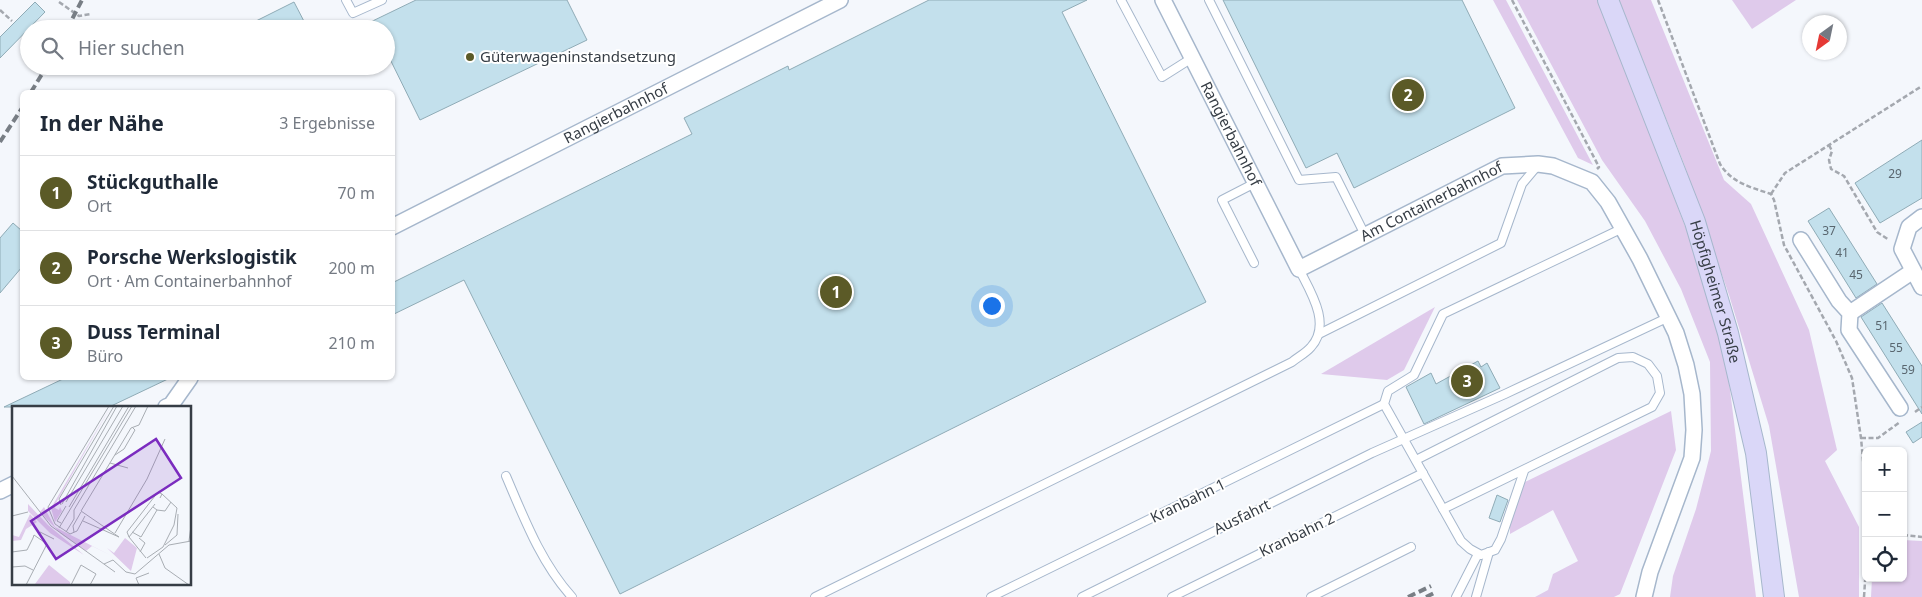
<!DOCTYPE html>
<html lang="de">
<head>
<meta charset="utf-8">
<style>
  :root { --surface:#fff; --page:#f6f6f7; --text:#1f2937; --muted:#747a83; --line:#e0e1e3; --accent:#5b5a27 }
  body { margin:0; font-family:"Noto Sans",sans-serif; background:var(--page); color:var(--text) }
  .controls { position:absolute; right:15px; bottom:15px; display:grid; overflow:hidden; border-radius:8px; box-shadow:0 1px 4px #0004 }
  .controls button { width:45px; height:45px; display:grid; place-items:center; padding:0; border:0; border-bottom:1px solid var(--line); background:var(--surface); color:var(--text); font:25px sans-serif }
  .compass { position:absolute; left:1802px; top:15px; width:45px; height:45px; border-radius:50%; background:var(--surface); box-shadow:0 1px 4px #0004; rotate:213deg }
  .you { position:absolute; left:991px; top:305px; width:18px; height:18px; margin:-12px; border:4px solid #fff; border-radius:50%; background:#1a73e8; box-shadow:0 0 0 8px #1a73e833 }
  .badge { display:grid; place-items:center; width:32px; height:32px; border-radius:50%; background:var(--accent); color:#fff; font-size:16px; font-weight:700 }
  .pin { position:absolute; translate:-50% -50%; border:2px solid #fff; box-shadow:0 1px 5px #0006 }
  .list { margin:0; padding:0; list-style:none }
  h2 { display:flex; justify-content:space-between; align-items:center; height:65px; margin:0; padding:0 20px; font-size:21px }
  h2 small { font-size:16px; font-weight:400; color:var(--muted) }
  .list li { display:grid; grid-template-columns:32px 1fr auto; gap:15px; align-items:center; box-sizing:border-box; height:75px; padding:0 20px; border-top:1px solid var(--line) }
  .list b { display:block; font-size:19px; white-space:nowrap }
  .list p { margin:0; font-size:16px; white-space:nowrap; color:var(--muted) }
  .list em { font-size:16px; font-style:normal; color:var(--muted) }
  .icon { flex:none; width:28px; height:28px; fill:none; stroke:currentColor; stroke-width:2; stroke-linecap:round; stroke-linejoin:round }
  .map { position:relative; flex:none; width:1922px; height:597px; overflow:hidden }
  .search { position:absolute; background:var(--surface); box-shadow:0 1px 4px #0004; left:20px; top:20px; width:375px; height:55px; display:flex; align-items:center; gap:12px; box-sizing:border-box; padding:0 18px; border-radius:28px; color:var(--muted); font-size:19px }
  .panel { position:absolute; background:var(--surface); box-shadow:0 1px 4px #0004; left:20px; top:90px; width:375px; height:290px; border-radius:8px }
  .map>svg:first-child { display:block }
  .green { fill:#dfcaeb }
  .building { fill:#c3e0ec; stroke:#8fabb6 }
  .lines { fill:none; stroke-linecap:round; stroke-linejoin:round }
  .service-casing { stroke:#a6b7cc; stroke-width:10 }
  .minor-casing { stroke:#a6b7cc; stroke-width:18 }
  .secondary-casing { stroke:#a6b7cc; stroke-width:22 }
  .path { stroke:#a4a8af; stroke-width:2.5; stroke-dasharray:5 2.5; stroke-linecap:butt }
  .service { stroke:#fff; stroke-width:8 }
  .minor { stroke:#fff; stroke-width:15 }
  .secondary { stroke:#dad7f8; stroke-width:20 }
  .rail { stroke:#787e85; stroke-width:4; stroke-dasharray:8 4; stroke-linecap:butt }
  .poi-dot { fill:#5b5a27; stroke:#fff; stroke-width:2 }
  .labels { text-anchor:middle; stroke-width:4; stroke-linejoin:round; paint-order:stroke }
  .number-label { font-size:12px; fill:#59666f }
  .poi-label { font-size:15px; fill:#363d45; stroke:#fff; text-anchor:start }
  .street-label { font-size:15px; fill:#363d45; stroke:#fff }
  .inset-road { fill:none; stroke:#a8adb3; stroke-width:1 }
  .view { fill:#7b2cbf; fill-opacity:0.15; stroke:#7b2cbf; stroke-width:2.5 }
  .inset-edge { fill:none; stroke:#363d45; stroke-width:2.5 }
</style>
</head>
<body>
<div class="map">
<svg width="1922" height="597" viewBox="0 0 1922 597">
  <rect width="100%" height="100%" fill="#f4f7fc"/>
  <g class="green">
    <polygon points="1493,0 1506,0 1593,165 1578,158"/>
    <polygon points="1517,0 1597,0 1616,44 1691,242 1727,366 1756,597 1670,597 1673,576 1696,509 1711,451 1710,362 1681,289 1645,221 1602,160"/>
    <polygon points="1619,0 1651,0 1724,180 1751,204 1809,330 1837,450 1825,461 1859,527 1859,597 1799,597 1769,426 1729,295 1684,164"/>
    <polygon points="1732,0 1796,0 1752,29"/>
    <polygon points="1435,307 1404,370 1387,380 1321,374"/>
    <polygon points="1671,411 1676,450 1620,594 1614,597 1535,597 1548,590 1553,574 1578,561 1553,510 1510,534 1510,525 1525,482"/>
    <polygon points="1903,540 1922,541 1922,597 1871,597 1872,578 1903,578"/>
  </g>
  <g class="building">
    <polygon points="416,0 567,0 587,40 420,120 386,51 386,29 356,29"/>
    <polygon points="929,0 1087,0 1062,12 1206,302 620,594 464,280 392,315 392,283 692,134 684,118 788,66 789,70"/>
    <polygon points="1223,0 1462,0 1515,108 1354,188 1337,153 1306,168"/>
    <polygon points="35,2 45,12 0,58 0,37"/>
    <polygon points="294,2 308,29 240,29"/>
    <polygon points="1922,140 1922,198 1880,223 1855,183"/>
    <polygon points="1829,208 1877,284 1856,298 1808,221"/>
    <polygon points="13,223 22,231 22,267 0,293 0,238"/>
    <polygon points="1882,303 1922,366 1922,414 1861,317"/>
    <polygon points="1478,361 1481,367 1487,363 1500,388 1424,424 1406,387 1431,373 1436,384"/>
    <polygon points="65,378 170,378 109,407 4,407"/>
    <polygon points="1922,422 1922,437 1913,443 1906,432"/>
    <polygon points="1497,495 1508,500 1500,522 1489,518"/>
  </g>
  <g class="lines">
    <g class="service-casing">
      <g id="service">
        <polyline points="346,0 353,13 382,0"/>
        <polyline points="1121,0 1162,77 1192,58"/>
        <polyline points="1209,0 1299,180 1336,177 1365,235"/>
        <polyline points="1254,263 1222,200 1255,183"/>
        <polyline points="1319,334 1501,243 1522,184 1538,165"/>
        <polyline points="1416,460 1618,358 1633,357 1648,364 1657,376 1660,393 1652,407 1443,509"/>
        <polyline points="1524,471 1501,539 1495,550 1481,555 1470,549 1461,541 1384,404 1388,391 1414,375 1443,314 1623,228"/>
        <path d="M506,476C524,518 541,563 572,597"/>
        <path d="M815,597L1292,362C1298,357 1306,353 1311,347C1332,324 1310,291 1299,269"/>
        <polyline points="991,597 1384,404"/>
        <polyline points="1082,597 1372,453 1505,394 1669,317"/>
        <polyline points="1172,597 1423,473"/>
        <polyline points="1311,597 1411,547"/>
        <polyline points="1456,597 1478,554"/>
        <polyline points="1476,597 1489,552"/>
      </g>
    </g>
    <g class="minor-casing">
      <g id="minor">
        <path id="s1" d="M1163,0L1299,269L1502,166L1538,164L1553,166L1592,182L1608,202L1640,259L1676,333L1686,365L1692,394L1694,430L1692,458L1650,572L1644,597"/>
        <polyline points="1922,217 1909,227 1902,249 1922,287"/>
        <path id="s2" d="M392,227L840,0"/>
        <polyline points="1801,240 1839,301 1850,313 1849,330 1900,408"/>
        <polyline points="1850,313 1913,271"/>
        <polyline points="166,407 171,405 190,378"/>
        <polyline points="0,491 14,484"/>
      </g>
    </g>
    <g class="secondary-casing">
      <g id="secondary">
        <path id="s3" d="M1608,0L1695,222L1728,333L1756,453L1774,597"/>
      </g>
    </g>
    <g class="path">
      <polyline points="1512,0 1599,167 1597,169"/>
      <path d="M1658,0L1720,164C1732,183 1750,187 1771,194L1774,200L1784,245L1836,341L1852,378L1861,438L1866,492"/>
      <polyline points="59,2 79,16 91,14"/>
      <polyline points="0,10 12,21"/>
      <polyline points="1829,145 1832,151 1829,160 1831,169 1844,176 1877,232 1889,240"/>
      <polyline points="1771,194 1785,173 1922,86"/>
      <polyline points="1915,412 1922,407"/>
      <polyline points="1861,438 1878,438 1900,422"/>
      <polyline points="1903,535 1922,537"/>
      <polyline points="1864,597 1866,567"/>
    </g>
    <use href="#service" class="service"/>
    <use href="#minor" class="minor"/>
    <use href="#secondary" class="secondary"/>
    <g class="rail">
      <polyline points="67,29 82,0"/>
      <polyline points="31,92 47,66"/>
      <polyline points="0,142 22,108"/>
      <polyline points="1408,597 1431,586"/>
      <polyline points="1426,597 1434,593"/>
    </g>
  </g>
  <circle class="poi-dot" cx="470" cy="57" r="5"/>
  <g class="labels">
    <g class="number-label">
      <text x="1895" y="178">29</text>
      <text x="1829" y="235">37</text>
      <text x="1842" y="257">41</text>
      <text x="1856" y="279">45</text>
      <text x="1882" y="330">51</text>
      <text x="1896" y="352">55</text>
      <text x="1908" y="374">59</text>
    </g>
    <g class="poi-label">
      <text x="480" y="62">Güterwageninstandsetzung</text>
    </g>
    <g class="street-label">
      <text dy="5" stroke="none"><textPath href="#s2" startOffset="251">Rangierbahnhof</textPath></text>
      <text dy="5" stroke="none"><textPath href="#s1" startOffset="150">Rangierbahnhof</textPath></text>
      <text dy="5" stroke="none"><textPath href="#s1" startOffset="450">Am Containerbahnhof</textPath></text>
      <text dy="5" stroke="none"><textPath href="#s3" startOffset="311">Höpfigheimer Straße</textPath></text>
      <text transform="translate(1188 501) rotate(-26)" y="5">Kranbahn 1</text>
      <text transform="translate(1242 517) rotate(-26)" y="5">Ausfahrt</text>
      <text transform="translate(1297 535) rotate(-26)" y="5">Kranbahn 2</text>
    </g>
  </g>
  <g transform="translate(12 406)">
    <rect width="179" height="179" fill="#f4f7fc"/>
    <path d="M99,0L44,97L43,102L47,104L48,101L50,105L43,116L39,102ZM16,98L36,119L72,149L38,127L16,105ZM32,101L43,121L100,150L80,140L74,145L49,128L28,106ZM18,108L25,116L14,123L9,134L0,135V129L7,131ZM113,132L125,142L119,165L95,142L102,147ZM37,159L58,176V179L23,178Z" fill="#dfcaeb"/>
    <path class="inset-road" d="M103,49L112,43L123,24L120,21M98,57L116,62M0,70L39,120L103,166M54,96L111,0M50,98L105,0M49,99L47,93L102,0M36,101L97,0M36,101L43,118L58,128L65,125L73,110M57,101L117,0M62,104L124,0M145,104L153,105L159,96M0,110L16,106M71,115L107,131M49,117L45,115L54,100M47,122L120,0M28,126L42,133M54,126L62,113V104M62,126L61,120L69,106M120,126L129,131L145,104L141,101M103,127L135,73L153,33M107,131L69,105L119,22L127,19L136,0M117,131L115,126L146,86L150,88M117,131L143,98M117,131L134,152M127,132L133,137L128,146M177,135L179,120M153,139L165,129L166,108M0,146L15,144L21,132M147,148L153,162L177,179M135,152L151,141L162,119L165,102L150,88L148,92M92,158L101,154L114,166L123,168L157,139L179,135M0,161L13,160L21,164M14,179L35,138L22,129L21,132M59,179L69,159L84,168L78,179M127,179L124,172L137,167"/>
    <path class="view" d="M144,33L169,72L44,153L19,115Z"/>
    <rect width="179" height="179" class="inset-edge"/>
  </g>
</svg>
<div class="controls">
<button>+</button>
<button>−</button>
<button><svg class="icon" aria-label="locate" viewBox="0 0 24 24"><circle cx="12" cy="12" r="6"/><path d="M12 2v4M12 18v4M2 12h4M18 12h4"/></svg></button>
</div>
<svg class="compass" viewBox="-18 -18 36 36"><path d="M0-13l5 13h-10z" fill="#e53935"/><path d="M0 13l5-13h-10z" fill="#747a83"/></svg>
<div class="you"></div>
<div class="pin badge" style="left:836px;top:292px">1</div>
<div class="pin badge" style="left:1408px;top:95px">2</div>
<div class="pin badge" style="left:1467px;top:381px">3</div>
<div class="search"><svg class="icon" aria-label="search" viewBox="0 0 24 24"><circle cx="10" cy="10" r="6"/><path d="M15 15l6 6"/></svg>Hier suchen</div>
<section class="panel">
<h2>In der Nähe<small>3 Ergebnisse</small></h2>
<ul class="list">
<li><span class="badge">1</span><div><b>Stückguthalle</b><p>Ort</p></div><em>70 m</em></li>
<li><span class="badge">2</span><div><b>Porsche Werkslogistik</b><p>Ort · Am Containerbahnhof</p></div><em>200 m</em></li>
<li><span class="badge">3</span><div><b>Duss Terminal</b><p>Büro</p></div><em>210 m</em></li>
</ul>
</section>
</div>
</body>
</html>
